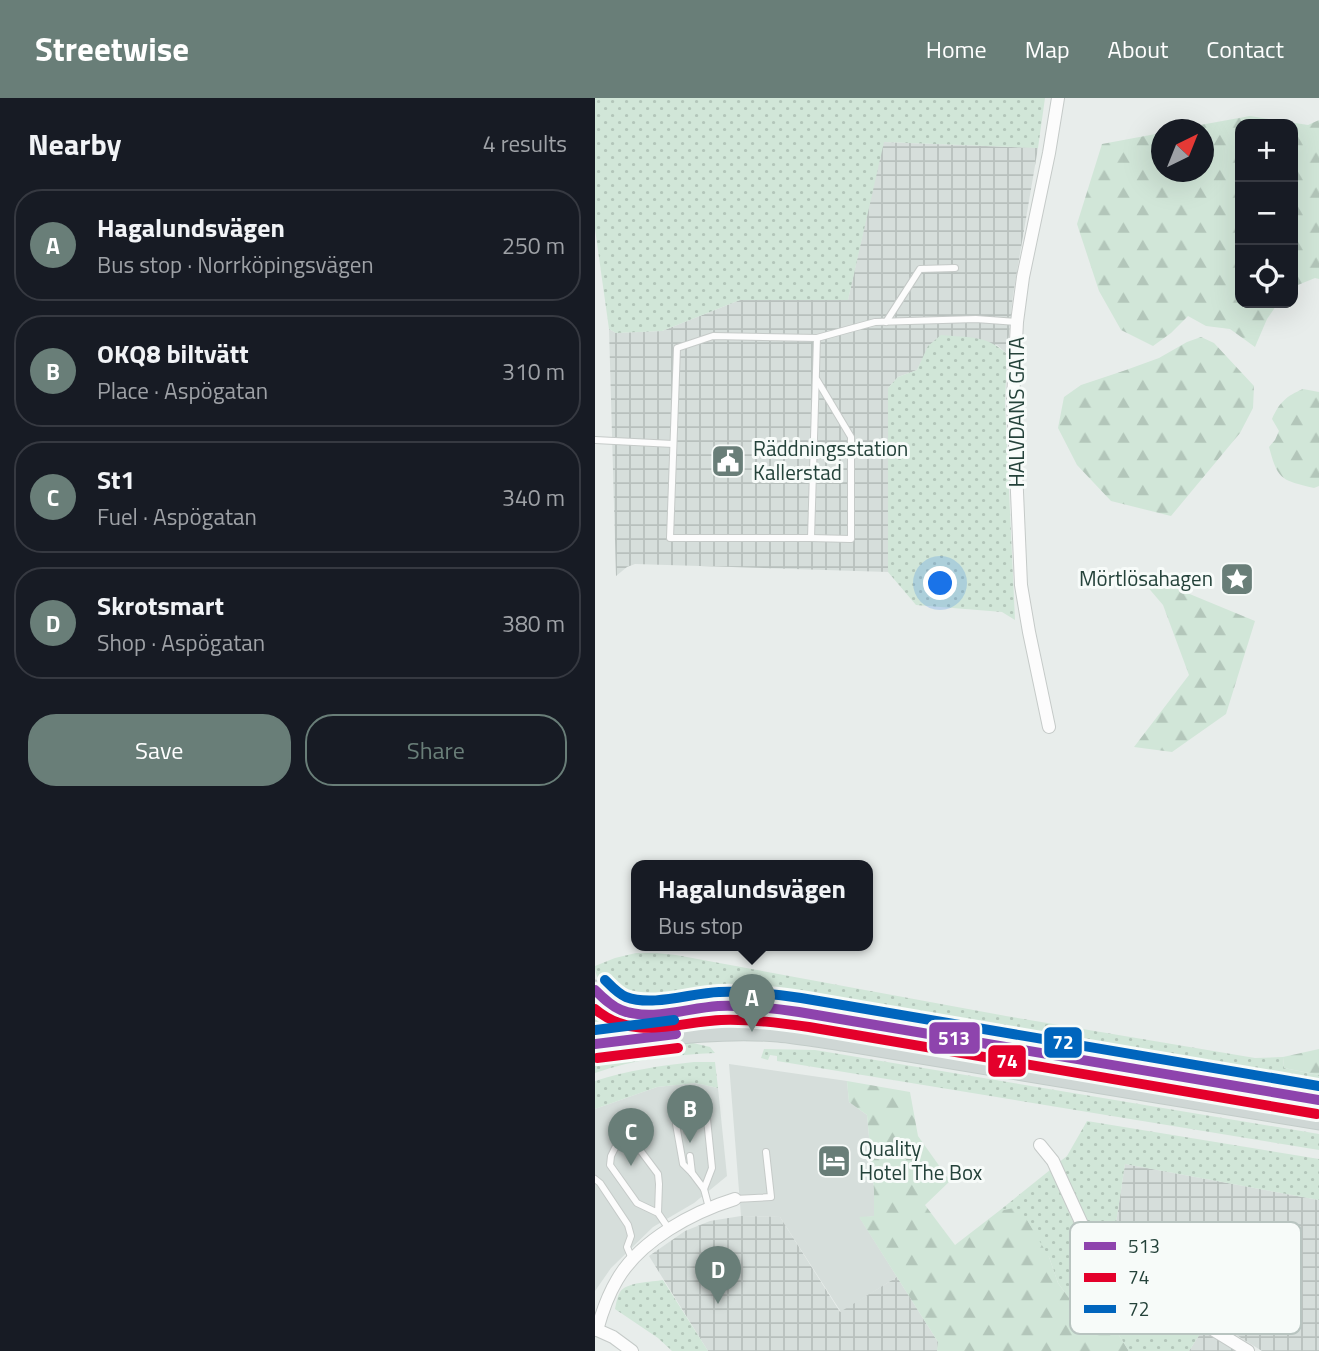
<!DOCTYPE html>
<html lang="en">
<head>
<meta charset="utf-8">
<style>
  :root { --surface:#171b24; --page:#242831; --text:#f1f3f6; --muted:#9ea1a6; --line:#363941; --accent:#697e78 }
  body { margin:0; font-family:"Titillium Web",sans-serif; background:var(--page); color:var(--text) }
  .controls { position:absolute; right:21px; top:21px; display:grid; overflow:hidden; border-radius:14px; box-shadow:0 7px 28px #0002 }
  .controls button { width:63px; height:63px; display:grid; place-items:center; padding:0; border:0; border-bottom:2px solid var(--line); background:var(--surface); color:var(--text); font:35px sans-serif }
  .compass { position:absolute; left:556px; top:21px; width:63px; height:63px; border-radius:50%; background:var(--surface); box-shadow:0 7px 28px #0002; rotate:43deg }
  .you { position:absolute; left:346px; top:486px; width:24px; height:24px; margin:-18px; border:5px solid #fff; border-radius:50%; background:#1a73e8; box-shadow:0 0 0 10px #1a73e833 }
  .badge { display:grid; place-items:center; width:46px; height:46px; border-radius:50%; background:var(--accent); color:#fff; font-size:23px; font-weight:700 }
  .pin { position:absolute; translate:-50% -58px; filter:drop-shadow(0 2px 4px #0008) }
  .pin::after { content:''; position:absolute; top:37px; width:24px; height:21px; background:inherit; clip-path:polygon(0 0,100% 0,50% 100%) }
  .popup { position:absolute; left:36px; top:762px; width:242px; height:91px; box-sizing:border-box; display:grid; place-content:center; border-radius:14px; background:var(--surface); filter:drop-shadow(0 2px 5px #0005); font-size:23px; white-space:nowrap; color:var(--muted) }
  .popup b { font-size:26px; color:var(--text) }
  .popup::after { content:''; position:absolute; left:50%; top:100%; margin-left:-14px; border:14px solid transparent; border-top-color:var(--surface) }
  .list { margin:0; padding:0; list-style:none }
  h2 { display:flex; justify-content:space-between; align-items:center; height:91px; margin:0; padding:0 28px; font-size:30px }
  h2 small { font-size:23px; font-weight:400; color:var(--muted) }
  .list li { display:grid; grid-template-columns:46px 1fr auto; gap:21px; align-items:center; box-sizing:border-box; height:112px; margin:0 14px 14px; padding:0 14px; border:2px solid var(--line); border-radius:28px }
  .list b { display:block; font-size:26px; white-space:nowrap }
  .list p { margin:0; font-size:23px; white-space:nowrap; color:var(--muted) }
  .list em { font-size:23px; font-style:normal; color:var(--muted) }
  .actions { display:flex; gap:14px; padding:21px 28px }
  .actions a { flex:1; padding:16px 0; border:2px solid var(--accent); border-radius:28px; text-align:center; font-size:24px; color:var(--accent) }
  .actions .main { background:var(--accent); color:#fff }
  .icon { flex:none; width:38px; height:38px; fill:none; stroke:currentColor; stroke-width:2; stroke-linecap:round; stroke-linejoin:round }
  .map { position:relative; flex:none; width:724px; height:1253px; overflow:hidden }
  header { display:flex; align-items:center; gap:42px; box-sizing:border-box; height:98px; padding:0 35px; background:var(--accent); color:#fff }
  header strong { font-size:33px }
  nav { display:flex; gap:38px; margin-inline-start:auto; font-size:24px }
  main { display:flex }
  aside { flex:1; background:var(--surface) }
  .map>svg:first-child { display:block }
  .built { fill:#d6dedb }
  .industrial { fill:url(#industrial-grid) }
  .grass { fill:url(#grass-dots) }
  .forest { fill:url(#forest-firs) }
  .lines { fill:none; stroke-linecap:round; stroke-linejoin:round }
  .service-casing { stroke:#c5cac8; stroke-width:8 }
  .minor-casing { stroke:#c5cac8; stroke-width:14 }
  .primary-casing { stroke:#c3ccc9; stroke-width:21 }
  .service { stroke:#fcfcfc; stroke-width:6 }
  .minor { stroke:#fcfcfc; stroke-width:12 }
  .primary { stroke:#cfd7d5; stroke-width:19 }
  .bus-1-casing { stroke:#f7fbf9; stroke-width:16 }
  .bus-2-casing { stroke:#f7fbf9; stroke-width:16 }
  .bus-3-casing { stroke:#f7fbf9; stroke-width:16 }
  .bus-1 { stroke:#8e44ad; stroke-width:10 }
  .bus-2 { stroke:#e4002b; stroke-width:10 }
  .bus-3 { stroke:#0065bd; stroke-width:10 }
  .labels { text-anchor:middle; stroke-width:6; stroke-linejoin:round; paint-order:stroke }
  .street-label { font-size:21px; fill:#24423a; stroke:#f7fbf9 }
  .poi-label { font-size:21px; fill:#24423a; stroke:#f7fbf9; text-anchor:start }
  .key { fill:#f7fbf9; stroke:#b8c4c0; stroke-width:2 }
  .key-label { font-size:19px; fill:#24423a }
  .line-badge { stroke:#f7fbf9; stroke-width:2.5 }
  .badge-label { font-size:19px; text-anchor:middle; font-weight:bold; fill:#fff }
</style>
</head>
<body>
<header>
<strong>Streetwise</strong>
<nav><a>Home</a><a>Map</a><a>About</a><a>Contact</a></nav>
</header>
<main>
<aside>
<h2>Nearby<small>4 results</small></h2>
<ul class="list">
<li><span class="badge">A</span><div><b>Hagalundsvägen</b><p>Bus stop · Norrköpingsvägen</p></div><em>250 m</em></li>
<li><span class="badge">B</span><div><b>OKQ8 biltvätt</b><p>Place · Aspögatan</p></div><em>310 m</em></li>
<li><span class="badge">C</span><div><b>St1</b><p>Fuel · Aspögatan</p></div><em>340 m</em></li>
<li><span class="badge">D</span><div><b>Skrotsmart</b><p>Shop · Aspögatan</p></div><em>380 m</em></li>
</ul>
<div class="actions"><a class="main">Save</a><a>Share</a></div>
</aside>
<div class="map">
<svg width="724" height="1253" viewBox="0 0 724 1253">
  <defs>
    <pattern id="industrial-grid" width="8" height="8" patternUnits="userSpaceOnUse" patternTransform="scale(1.75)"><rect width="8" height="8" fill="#d6dedb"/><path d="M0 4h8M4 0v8" fill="none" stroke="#b8c0bd"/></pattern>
    <pattern id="grass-dots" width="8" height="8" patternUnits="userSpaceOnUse" patternTransform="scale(1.75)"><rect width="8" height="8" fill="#d1e6d8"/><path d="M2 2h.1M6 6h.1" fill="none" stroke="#b3c6ba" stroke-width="1.8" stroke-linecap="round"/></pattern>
    <pattern id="forest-firs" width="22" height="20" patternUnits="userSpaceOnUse" patternTransform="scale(1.75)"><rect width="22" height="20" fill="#d1e6d8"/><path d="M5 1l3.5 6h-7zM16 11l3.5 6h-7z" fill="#b3c6ba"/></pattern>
  </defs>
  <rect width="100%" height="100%" fill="#e8edeb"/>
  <g class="built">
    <polygon points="134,966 252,983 254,1004 272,1017 279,1092 279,1118 265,1120 302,1179 246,1214 185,1119 146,1118"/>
    <polygon points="100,985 123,990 132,1078 99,1105 58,1129 16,1170 0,1193 0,1011 62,989"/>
  </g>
  <g class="industrial">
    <polygon points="288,44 443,50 418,197 412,256 402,247 326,264 322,272 303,279 293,290 293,474 40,466 32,469 21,478 14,231 21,235 67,233 145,202 253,202"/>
    <polygon points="530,1066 724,1102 724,1253 667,1253 598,1210 529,1162 522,1155 518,1145"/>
    <polygon points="146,1118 185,1119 245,1214 302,1179 343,1244 342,1253 113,1253 54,1158 90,1133 115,1123"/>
    <polygon points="608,1231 641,1253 594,1253"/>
  </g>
  <g class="grass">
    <polygon points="0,0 450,0 443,50 289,44 253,202 145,202 67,233 21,235 14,231 0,131"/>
    <path d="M346,237C373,240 390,236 412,256L410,305L420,522L407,514L321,507L293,474V290L303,279L322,272L333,248Z"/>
    <path d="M41,855H61L81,857L411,918L660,960L688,959L689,970L724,977V988C614,970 505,952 396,932C325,919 253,901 182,896C159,894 136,895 113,897C77,899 43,916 12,890C4,883 0,878 0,868L20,860Z"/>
    <polygon points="0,907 27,923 44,926 45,930 0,936"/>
    <path d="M98,945L115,949L120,955C80,957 39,961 0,975V956L57,948Z"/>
    <polygon points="169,951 220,952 724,1036 724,1052 182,963 182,958 175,957 173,962 166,960"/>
    <path d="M99,964H120L123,990L100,985L62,989L0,1011V983C33,972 65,968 99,964Z"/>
    <polygon points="492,1023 724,1061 724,1102 530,1066 518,1145 522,1155 529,1162 614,1220 611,1222 536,1178 506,1152 463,1065 472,1058"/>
    <path d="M455,1072C471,1098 477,1132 497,1156C505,1166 516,1174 526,1181L608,1231L594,1253H534L518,1228L484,1214L463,1185L454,1159L404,1113Z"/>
    <path d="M68,1182L113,1253H77L63,1240L20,1211C21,1206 22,1199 25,1194C31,1184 57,1184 68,1182Z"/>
  </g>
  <g class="forest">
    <polygon points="655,18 713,27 724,22 724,181 720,180 698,189 698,26 645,26 645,205 683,205 672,221 660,249 635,231 611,228 593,218 576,235 558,248 526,232 504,193 482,126 507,46 566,35 566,74 608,74 608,32 583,31"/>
    <polygon points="606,239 619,245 659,288 658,310 645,335 576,418 516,403 482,367 463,330 469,299 486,287 531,272 564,260 592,244"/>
    <path d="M708,291L724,294V388L719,390C687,382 683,383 674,349L680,342L684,333L677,321C684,305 691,298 708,291Z"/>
    <polygon points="539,473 660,523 631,616 577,654 539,649 594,577 568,507"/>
    <polygon points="724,951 724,977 689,970 688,959"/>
    <polygon points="252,983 315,994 323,1038 355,1083 330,1107 360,1147 404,1113 419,1110 432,1122 454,1159 463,1185 484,1214 518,1228 534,1253 342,1253 343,1244 264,1119 279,1118 279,1092 272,1017 254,1004"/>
  </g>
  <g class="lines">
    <g class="service-casing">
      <g id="service">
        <polyline points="291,224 325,171 360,170"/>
        <polyline points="222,240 216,440 75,440 82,250 118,238 222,240 280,224 381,221 422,224"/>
        <polyline points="0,342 78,346"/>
        <polyline points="216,440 256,441 256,339 222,282"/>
        <polyline points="90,1014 92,1033"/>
        <polyline points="95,1058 97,1075 109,1091 114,1110"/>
        <polyline points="97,1075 88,1066 81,1026 83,1018 99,1011 105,1013 112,1021 117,1070 109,1091"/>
        <polyline points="0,1081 5,1085 33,1127 36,1138 32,1149 37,1161"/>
        <polyline points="140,1101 176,1099 171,1054"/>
        <polyline points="63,1115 64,1086 63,1076 42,1048 28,1045 20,1050 16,1058 15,1067 42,1105 63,1115 74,1131"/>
        <polyline points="618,1231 637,1200"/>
      </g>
    </g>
    <g class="minor-casing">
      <g id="minor">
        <polyline points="454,629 434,534 426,487 418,301 422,224 428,179 454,55 463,0"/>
        <polyline points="445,1047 458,1063 491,1135 501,1153 514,1165 529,1177 653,1253"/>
        <polyline points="0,1231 18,1239 37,1253"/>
        <path d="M2,1232C7,1214 13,1197 22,1182C45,1142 98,1114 140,1101"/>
      </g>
    </g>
    <g class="primary-casing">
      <g id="primary">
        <path d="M0,892C8,900 16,908 26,912C54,923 94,909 124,908C155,907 185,911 216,915L566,976L724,1002"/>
        <path d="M0,946C60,939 122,929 183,934C204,936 226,940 247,943L724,1022"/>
      </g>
    </g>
    <use href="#service" class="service"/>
    <use href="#minor" class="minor"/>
    <use href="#primary" class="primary"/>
    <g class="bus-1-casing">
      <g id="bus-1">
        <path d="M0,892C8,900 16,908 26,912C56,924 92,910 123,908C150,907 177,910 204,914L724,1002"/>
        <polyline points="0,946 81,936"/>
      </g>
    </g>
    <g class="bus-2-casing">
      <g id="bus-2">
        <path d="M0,911C39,944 82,924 126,922C156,921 185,925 214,929L722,1016"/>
        <polyline points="2,960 83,950"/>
      </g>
    </g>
    <g class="bus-3-casing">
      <g id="bus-3">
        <path d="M10,882C16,888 23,896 31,899C58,909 96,895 124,894C151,893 179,896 206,900L724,988"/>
        <polyline points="0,932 79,922"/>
      </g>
    </g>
    <use href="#bus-1" class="bus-1"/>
    <use href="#bus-2" class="bus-2"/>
    <use href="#bus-3" class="bus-3"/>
  </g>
  <defs>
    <g id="civic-square" transform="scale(1.75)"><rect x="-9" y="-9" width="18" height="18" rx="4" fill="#697e78" stroke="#f7fbf9"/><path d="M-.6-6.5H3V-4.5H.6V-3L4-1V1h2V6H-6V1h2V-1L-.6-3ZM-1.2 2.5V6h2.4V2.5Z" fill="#fff"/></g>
    <g id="sight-square" transform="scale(1.75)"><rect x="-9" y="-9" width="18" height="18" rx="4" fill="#697e78" stroke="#f7fbf9"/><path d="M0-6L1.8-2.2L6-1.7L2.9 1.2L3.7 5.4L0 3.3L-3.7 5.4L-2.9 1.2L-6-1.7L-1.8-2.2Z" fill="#fff"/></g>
    <g id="hotel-square" transform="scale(1.75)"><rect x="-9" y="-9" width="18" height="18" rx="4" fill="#697e78" stroke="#f7fbf9"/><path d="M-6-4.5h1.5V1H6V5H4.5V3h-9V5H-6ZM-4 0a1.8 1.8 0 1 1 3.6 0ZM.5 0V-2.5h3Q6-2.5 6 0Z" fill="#fff"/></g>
  </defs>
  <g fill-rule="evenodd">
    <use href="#civic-square" x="133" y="363"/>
    <use href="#sight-square" x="642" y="481"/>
    <use href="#hotel-square" x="239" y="1063"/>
  </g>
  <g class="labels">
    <g class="street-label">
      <text transform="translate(422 314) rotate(-90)" y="7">HALVDANS GATA</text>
    </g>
    <g class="poi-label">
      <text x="158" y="358">Räddningsstation<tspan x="158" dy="24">Kallerstad</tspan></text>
      <text x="618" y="488" text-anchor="end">Mörtlösahagen</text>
      <text x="264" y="1058">Quality<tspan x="264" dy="24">Hotel The Box</tspan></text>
    </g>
  </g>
  <rect x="475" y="1124" width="231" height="112" rx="10" class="key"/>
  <rect x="489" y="1144" width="32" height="8" fill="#8e44ad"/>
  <rect x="489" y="1175" width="32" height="9" fill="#e4002b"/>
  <rect x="489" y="1207" width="32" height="8" fill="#0065bd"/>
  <g class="key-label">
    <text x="533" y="1155">513</text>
    <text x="533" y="1186">74</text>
    <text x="533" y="1218">72</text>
  </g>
  <g class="line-badge">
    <rect x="333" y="923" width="53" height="34" rx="7" fill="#8e44ad"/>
    <rect x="448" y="928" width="40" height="33" rx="7" fill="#0065bd"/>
    <rect x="392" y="946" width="40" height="34" rx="7" fill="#e4002b"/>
  </g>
  <g class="badge-label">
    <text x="359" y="947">513</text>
    <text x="468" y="951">72</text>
    <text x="412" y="970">74</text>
  </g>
</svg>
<div class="controls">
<button>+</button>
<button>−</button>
<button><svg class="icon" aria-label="locate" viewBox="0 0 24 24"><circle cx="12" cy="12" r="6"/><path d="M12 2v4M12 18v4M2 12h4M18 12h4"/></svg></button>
</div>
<svg class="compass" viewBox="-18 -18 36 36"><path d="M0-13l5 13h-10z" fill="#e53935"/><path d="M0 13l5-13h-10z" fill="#9ea1a6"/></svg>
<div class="you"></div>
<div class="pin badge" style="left:157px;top:934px">A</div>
<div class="popup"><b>Hagalundsvägen</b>Bus stop</div>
<div class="pin badge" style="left:95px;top:1045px">B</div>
<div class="pin badge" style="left:36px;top:1068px">C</div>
<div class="pin badge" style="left:123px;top:1206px">D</div>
</div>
</main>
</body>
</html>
